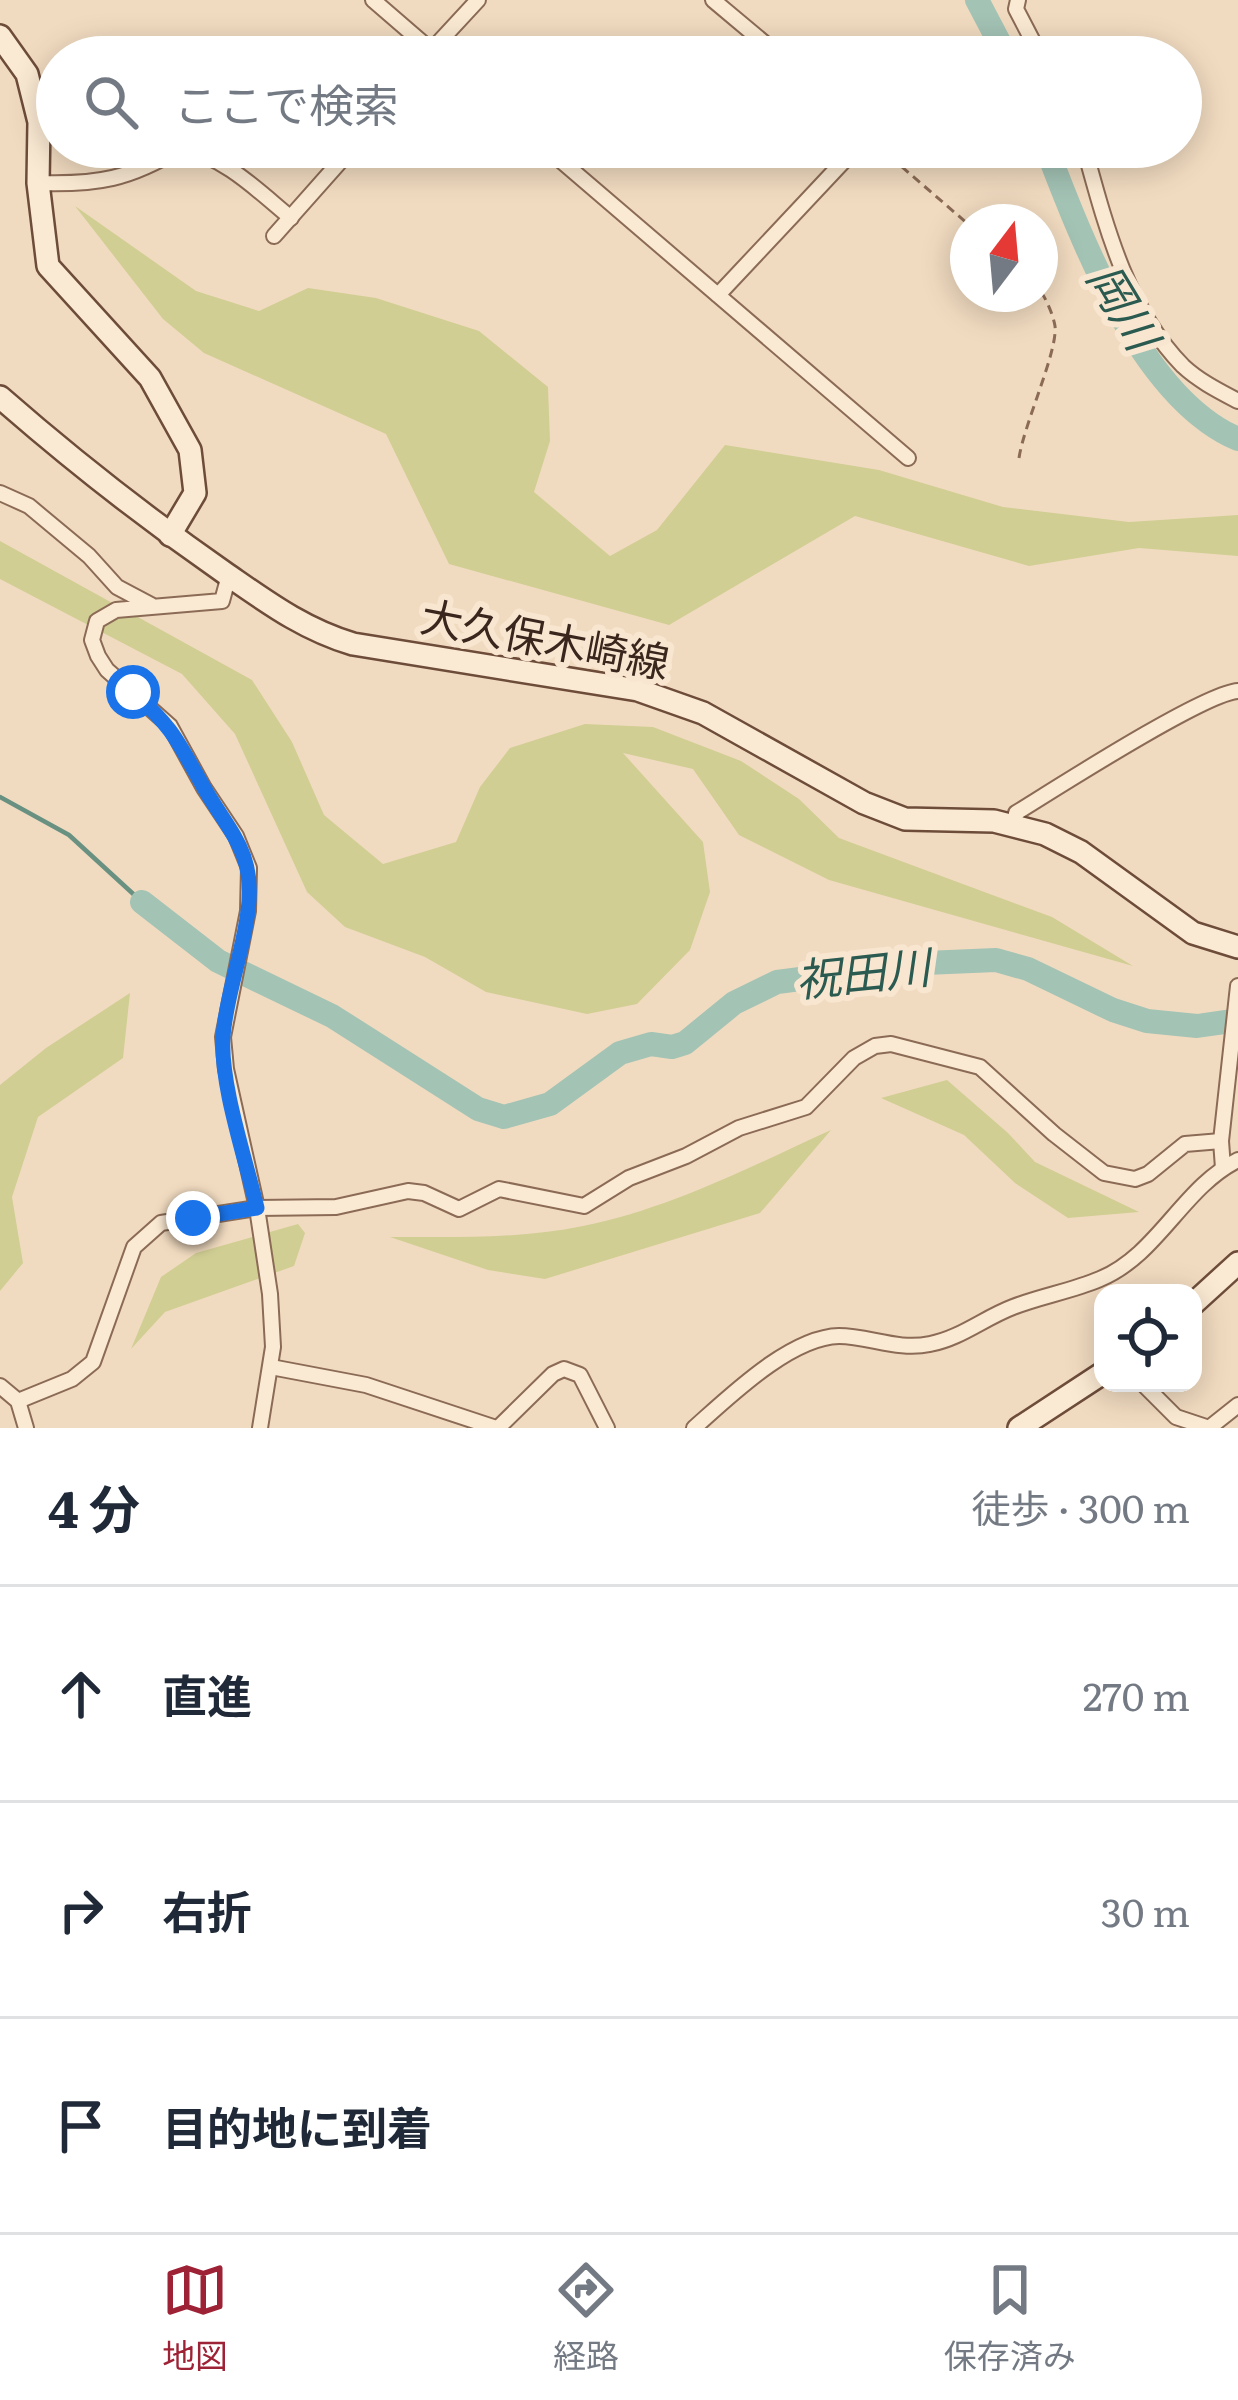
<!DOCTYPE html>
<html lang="ja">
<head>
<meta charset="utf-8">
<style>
  :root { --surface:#fff; --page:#f2f2f3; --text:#1f2937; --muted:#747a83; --line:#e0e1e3; --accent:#9e2235 }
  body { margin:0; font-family:Literata,"Noto Sans JP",serif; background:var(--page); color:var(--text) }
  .controls { position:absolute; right:36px; bottom:36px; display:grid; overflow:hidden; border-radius:24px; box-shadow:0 6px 30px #0003 }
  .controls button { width:108px; height:108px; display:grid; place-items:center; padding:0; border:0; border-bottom:3px solid var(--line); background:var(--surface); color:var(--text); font:60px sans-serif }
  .compass { position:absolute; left:950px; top:204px; width:108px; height:108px; border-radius:50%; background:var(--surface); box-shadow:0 6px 30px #0003; rotate:16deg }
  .stop { position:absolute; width:36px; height:36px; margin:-27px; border:9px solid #1a73e8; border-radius:50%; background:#fff }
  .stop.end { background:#1a73e8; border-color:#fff; box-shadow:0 3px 12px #0008 }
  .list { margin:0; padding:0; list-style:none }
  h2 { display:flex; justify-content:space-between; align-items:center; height:156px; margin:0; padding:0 48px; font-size:51px }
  h2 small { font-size:39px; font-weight:400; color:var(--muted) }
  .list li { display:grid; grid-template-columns:78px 1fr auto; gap:36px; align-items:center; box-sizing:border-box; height:216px; padding:0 48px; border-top:3px solid var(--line) }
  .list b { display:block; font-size:45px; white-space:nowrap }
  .list em { font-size:39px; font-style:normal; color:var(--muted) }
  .icon { flex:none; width:66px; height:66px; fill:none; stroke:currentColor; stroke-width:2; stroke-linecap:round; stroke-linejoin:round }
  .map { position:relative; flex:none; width:1238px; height:1428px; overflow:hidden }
  .search { position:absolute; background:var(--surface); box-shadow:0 6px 30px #0003; left:36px; right:36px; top:36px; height:132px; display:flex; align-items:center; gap:30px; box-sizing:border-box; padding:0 42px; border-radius:66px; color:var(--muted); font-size:45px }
  .sheet { height:804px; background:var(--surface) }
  nav { display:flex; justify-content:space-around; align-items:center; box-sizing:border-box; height:168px; border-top:3px solid var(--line); background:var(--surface); font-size:33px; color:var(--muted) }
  nav a { display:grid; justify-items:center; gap:6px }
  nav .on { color:var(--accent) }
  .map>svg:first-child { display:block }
  .green { fill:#d0ce93 }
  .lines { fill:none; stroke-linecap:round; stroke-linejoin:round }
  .stream { stroke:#699182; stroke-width:4.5 }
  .river { stroke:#a3c3b5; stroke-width:24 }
  .street-casing { stroke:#8b6b56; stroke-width:18 }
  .secondary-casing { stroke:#6d4c3a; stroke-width:26 }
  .path { stroke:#8b6b56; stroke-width:3; stroke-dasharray:9 6; stroke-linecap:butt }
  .street { stroke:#fbead3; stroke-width:14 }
  .secondary { stroke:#fbead3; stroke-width:21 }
  .route { stroke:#1a73e8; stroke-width:15 }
  .labels { text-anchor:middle; stroke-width:12; stroke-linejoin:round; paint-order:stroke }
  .street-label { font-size:42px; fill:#3a261c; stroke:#f8e6d0 }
  .water-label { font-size:45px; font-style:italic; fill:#2a5a50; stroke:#f8e6d0 }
</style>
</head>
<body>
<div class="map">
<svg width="1238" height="1428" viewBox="0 0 1238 1428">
  <rect width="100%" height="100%" fill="#f1dbc0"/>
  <g class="green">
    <polygon points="75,206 196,291 259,311 308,288 376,298 479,331 548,387 550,441 534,492 610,556 657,530 725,445 879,470 1003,507 1129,522 1238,515 1238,556 1139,548 1029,566 855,516 669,625 449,564 386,434 204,353 163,319"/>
    <polygon points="0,541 252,680 292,742 324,815 383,864 456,842 480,787 510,748 585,724 653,727 741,761 799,799 839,838 1052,917 1133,966 829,880 739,835 693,769 623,753 703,842 710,892 690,950 637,1004 587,1014 486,992 425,957 345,927 307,892 235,734 182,674 0,579"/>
    <polygon points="130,993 123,1058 38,1117 12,1197 23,1263 0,1291 0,1085 46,1048"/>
    <polygon points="947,1080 1008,1133 1035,1162 1139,1212 1068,1218 1015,1183 964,1135 881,1098"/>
    <path d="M831,1130L760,1213L545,1279L488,1270L390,1237C455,1237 519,1239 583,1226C669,1209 752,1166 831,1130Z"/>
    <polygon points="298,1224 305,1233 294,1266 165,1312 131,1349 161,1277 196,1253"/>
  </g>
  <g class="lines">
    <polyline class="stream" points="0,797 69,835 142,902"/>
    <g class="river">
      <polyline points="977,0 1007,57"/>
      <path d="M1046,147C1081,238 1141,398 1238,439"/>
      <polyline points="142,902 218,961 332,1016 478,1109 504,1117 550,1104 620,1053 651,1044 672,1047 685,1043 734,1003 777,982 925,963 996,960 1028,969 1113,1010 1147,1021 1197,1026 1238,1020"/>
    </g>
    <g class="street-casing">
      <g id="street">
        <polyline points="373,0 439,57"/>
        <polyline points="713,0 781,57"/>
        <polyline points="1018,0 1016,9 1041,57"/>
        <polyline points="428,54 478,0"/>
        <polyline points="545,147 908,458"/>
        <path d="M1084,147C1105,223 1126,308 1183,366C1199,381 1219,391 1238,401"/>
        <path d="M38,183C98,185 130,179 181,148C225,157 257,190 291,218"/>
        <polyline points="274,236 353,147"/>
        <polyline points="718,295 857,147"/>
        <polyline points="0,493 29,506 89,556 117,587 151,605"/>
        <polyline points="229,575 222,601 116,610 97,621 92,640 98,656 107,670 170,726 204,788 236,836 249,868 248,911 223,1037 226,1069 257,1208 270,1294 273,1347 260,1428"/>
        <path d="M1015,825L1016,813C1055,789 1204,693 1238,691"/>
        <polyline points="1223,1168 1221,1141 1238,986"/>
        <polyline points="271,1367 366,1385 496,1428"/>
        <polyline points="1142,1383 1176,1417 1209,1428"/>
        <polyline points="0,1386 18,1401 26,1428"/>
        <polyline points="18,1401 72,1379 93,1362 134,1247 161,1223 257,1208 336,1207 408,1191 424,1193 459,1209 499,1189 584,1206 629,1178 686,1156 739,1128 806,1107 854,1058 875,1046 891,1044 980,1067 1054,1134 1104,1173 1135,1179 1148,1174 1185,1144 1221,1141"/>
        <polyline points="498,1428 553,1374 564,1369 580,1375 607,1428"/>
        <path d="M694,1428C729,1397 790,1337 839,1336C869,1336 898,1351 930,1344C961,1338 984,1318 1013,1307C1041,1296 1072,1291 1100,1279C1158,1255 1183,1187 1238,1160"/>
        <polyline points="1209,1428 1238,1405"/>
      </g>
    </g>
    <g class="secondary-casing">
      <g id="secondary">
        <polyline points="0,36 27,74 39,122 38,183 48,266 150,378 190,450 195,493 170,535"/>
        <path d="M0,397C72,460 146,518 225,573C267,602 303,629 353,644L638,690L703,713L864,803L905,819L994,821L1045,834L1081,852L1193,933L1238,947"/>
        <polyline points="1193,1304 1238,1263"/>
        <polyline points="1019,1428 1103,1373"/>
      </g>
    </g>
    <g class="path">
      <polyline points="879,147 968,224"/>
      <path d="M1019,458C1024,424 1058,351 1055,326C1053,314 1046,299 1040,290"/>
    </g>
    <use href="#street" class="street"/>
    <use href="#secondary" class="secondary"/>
  </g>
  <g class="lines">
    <path class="route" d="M133,692C173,728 177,740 203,786C229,832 256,852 248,911C243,953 226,995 223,1037C220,1084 246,1160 257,1208L193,1218"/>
  </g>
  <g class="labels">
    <g class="street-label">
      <text transform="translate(545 640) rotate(11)" y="15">大久保木崎線</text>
    </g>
    <g class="water-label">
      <text transform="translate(1123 307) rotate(59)" y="16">岡川</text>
      <text transform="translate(863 974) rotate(-6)" y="16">祝田川</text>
    </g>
  </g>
</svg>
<div class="controls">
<button><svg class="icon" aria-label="locate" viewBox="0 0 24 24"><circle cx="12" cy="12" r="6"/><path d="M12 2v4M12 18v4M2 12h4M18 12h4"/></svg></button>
</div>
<svg class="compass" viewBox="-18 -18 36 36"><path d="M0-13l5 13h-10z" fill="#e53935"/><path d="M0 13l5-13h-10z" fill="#747a83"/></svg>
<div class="stop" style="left:133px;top:692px"></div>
<div class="stop end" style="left:193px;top:1218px"></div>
<div class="search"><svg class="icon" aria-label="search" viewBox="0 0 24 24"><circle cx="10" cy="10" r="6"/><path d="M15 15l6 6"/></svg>ここで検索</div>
</div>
<section class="sheet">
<h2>4 分<small>徒歩 · 300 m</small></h2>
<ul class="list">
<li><svg class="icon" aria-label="ahead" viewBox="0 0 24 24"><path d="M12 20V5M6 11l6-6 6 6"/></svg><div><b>直進</b></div><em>270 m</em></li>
<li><svg class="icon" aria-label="right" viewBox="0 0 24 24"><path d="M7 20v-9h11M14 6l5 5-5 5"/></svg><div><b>右折</b></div><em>30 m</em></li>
<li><svg class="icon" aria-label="arrive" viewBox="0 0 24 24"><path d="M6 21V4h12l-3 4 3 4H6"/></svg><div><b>目的地に到着</b></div></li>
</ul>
</section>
<nav>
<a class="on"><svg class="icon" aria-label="map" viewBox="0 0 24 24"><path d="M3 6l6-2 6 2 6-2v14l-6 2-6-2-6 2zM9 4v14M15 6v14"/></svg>地図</a>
<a><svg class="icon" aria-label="directions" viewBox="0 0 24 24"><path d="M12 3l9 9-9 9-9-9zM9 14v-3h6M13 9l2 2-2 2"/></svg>経路</a>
<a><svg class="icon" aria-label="saved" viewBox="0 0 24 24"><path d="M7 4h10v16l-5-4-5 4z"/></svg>保存済み</a>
</nav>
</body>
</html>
